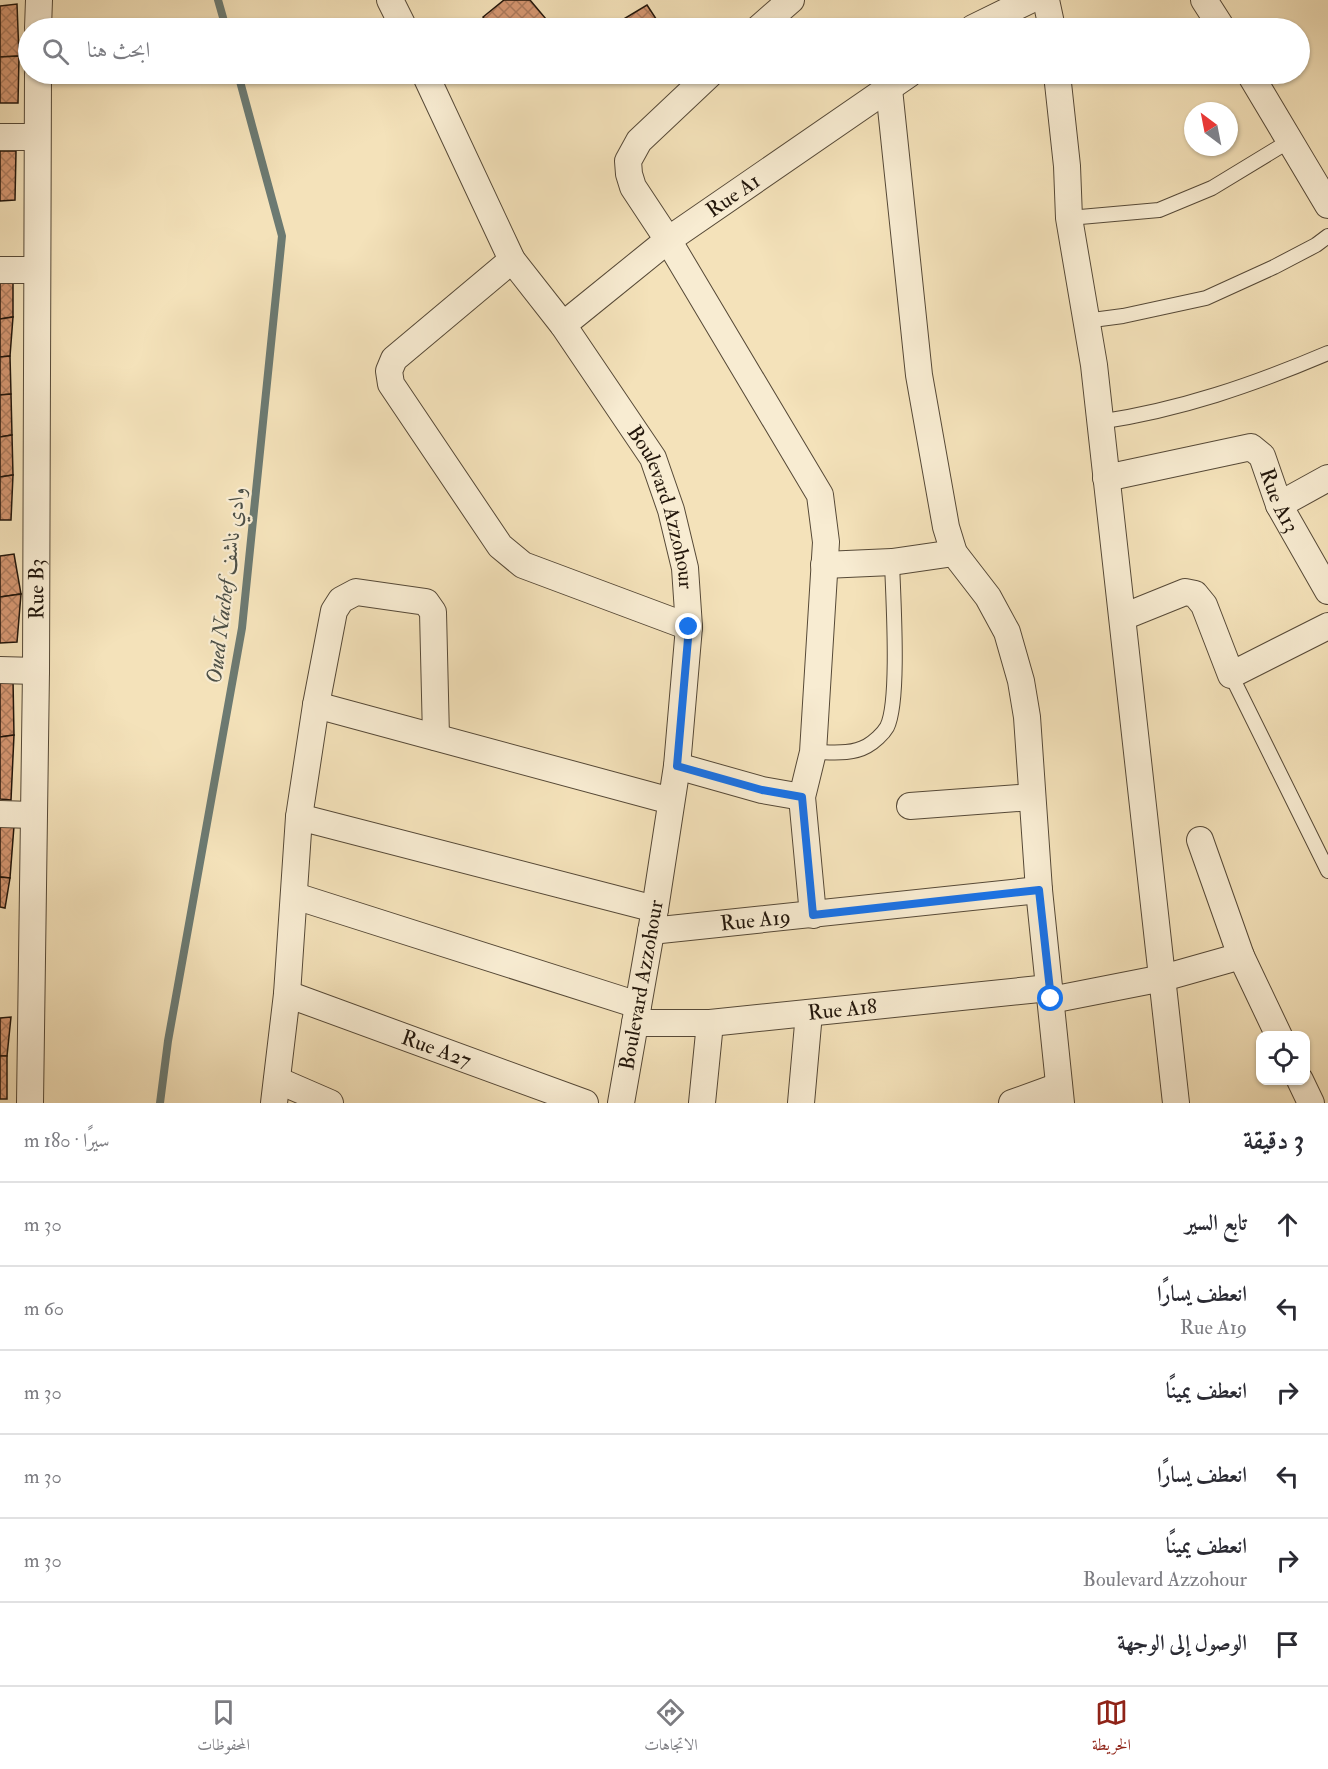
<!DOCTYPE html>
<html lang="ar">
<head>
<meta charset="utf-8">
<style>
  :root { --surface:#fff; --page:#f7f7f7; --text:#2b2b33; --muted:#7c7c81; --line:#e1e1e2; --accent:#8f2418 }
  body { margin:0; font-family:"IM FELL Double Pica",Amiri,serif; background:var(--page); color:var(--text); direction:rtl }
  .controls { position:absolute; right:18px; bottom:18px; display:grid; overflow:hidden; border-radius:12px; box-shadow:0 2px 4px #0004 }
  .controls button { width:54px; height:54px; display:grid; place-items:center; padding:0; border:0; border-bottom:2px solid var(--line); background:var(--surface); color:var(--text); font:30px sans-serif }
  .compass { position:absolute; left:1184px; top:102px; width:54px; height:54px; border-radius:50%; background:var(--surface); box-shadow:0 2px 4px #0004; rotate:328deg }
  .stop { position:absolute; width:18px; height:18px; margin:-14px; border:4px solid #1a73e8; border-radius:50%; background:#fff }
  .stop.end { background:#1a73e8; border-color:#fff; box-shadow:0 2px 6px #0008 }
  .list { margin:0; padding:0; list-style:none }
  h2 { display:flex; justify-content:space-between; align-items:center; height:78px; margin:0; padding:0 24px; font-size:26px }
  h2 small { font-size:20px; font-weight:400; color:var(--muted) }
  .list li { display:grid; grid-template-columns:39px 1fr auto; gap:18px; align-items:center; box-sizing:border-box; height:84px; padding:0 24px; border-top:2px solid var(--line) }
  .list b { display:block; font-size:22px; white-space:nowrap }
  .list p { margin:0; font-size:20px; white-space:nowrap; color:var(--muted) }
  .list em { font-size:20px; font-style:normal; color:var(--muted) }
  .icon { flex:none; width:33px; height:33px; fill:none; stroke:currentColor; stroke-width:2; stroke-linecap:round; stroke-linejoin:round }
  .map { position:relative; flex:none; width:1328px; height:1103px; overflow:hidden; direction:ltr }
  .search { position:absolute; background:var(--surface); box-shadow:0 2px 4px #0004; left:18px; right:18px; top:18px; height:66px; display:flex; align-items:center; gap:15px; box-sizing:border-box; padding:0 21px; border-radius:33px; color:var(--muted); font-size:22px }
  .sheet { height:582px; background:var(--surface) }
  nav { display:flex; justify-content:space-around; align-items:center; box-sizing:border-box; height:84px; border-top:2px solid var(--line); background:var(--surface); font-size:16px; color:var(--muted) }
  nav a { display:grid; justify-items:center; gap:3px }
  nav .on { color:var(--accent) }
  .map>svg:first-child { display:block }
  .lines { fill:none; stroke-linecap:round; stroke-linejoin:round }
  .stream { stroke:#6c7a72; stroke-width:8 }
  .building { fill:url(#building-cross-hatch); stroke:#22160b; stroke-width:1.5 }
  .service-casing { stroke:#564937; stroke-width:16 }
  .minor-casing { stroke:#564937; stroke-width:28 }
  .service { stroke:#f8ecd2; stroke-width:14 }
  .minor { stroke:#f8ecd2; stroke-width:26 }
  .route { stroke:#1a73e8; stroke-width:8 }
  .labels { text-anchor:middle; stroke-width:4.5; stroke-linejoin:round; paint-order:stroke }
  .street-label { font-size:21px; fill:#22160b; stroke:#f8ecd2 }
  .water-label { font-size:22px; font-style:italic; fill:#4d5047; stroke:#f8ecd2 }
</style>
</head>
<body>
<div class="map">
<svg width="1328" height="1103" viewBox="0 0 1328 1103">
  <defs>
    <pattern id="building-cross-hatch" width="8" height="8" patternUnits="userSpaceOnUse" patternTransform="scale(1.5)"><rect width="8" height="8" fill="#d59772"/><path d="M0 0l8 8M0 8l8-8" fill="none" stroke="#ac7a5c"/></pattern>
  </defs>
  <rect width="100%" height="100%" fill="#f4e2ba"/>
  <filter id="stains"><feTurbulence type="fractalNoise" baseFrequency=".00333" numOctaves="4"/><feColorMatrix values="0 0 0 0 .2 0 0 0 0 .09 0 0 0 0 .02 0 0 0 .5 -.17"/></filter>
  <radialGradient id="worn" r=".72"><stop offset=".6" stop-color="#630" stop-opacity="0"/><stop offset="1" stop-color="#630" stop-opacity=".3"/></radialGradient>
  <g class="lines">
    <g class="stream">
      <polyline points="218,0 226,28"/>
      <polyline points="160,1103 168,1041 242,628 282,236 238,74"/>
    </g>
  </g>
  <g class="building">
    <polygon points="504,0 530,0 546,19 532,28 492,28 483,17"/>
    <polygon points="17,4 19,56 0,57 0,6"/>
    <polygon points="647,5 662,28 627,28 622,20"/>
    <polygon points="19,56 18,103 0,103 0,57"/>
    <polygon points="0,151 16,151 15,200 0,201"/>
    <polygon points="13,277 13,317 0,319 0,279"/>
    <polygon points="13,317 10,356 0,357 0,319"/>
    <polygon points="10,356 11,394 0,395 0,357"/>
    <polygon points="11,394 12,435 0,437 0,395"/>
    <polygon points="12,435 13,475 0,477 0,437"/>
    <polygon points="13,475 11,520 0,520 0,477"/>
    <polygon points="14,554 21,594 0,597 0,556"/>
    <polygon points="21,594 17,642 0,643 0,597"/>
    <polygon points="13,679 14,735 0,737 0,681"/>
    <polygon points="14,735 11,800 0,799 0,737"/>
    <polygon points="14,826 10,878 0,877 0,827"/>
    <polygon points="0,877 10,878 5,908 0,907"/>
    <polygon points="11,1017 7,1056 0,1056 0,1018"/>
    <rect x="0" y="1056" width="7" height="43"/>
  </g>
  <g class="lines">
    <g class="service-casing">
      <g id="service">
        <polyline points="1069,218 1159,210 1212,188 1291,140"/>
        <polyline points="1085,321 1123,316 1206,298 1274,267 1316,245 1328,236"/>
        <path d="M1099,422C1180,410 1253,385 1328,353"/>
        <polyline points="1231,675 1328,871"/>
        <path d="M813,752C831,752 851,755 867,746C874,742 883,734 887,727C900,701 893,596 892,562"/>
      </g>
    </g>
    <g class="minor-casing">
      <g id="minor">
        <polyline points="390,0 404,28"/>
        <polyline points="1046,0 1052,28"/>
        <polyline points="1204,0 1222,28"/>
        <polyline points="38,28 39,0"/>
        <polyline points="759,28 791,0"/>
        <polyline points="973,28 1030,0"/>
        <path id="s1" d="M425,74L512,260L563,325L653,458L671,510L685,568L689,627L677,766L655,909L621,1103"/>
        <polyline points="710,74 639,141 628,161 629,174 633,187 668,240 820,495 826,542 813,752 802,797 813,915"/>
        <polyline points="1057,74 1067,166 1069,218 1094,365 1176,1103"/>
        <polyline points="1250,74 1328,205"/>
        <polyline points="889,89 919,375 946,527 954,553 988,597 1007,632 1021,681 1027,717 1039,890 1061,1103"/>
        <polyline points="0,137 37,137"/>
        <polyline points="512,260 394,359 389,371 391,384 500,546 523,565 689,627"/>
        <polyline points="0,270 36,270"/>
        <path id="s2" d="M563,325L668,240L909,74"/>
        <path id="s3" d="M1106,478L1251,447L1262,456L1279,505L1328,591"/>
        <polyline points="1279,505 1328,478"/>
        <polyline points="824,565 892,562 954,553"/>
        <polyline points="1123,617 1185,592 1195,594 1204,605 1231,675 1328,626"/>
        <polyline points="0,670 36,671"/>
        <polyline points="316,705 671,801"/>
        <polyline points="677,766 762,790 802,797"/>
        <polyline points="910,806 1032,797"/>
        <polyline points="0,814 33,815"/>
        <polyline points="299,817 655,909"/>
        <polyline points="1200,840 1241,956 1279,1036"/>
        <polyline points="295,896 638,1005"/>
        <path id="s4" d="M651,931L1039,890"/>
        <path id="s5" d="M287,994L585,1103"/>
        <polyline points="1051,1000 1163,978 1241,956"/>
        <path id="s6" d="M635,1023H710L1049,988"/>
        <polyline points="277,1080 330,1103"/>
        <polyline points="1300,1080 1311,1103"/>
        <path id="s7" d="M30,1103L36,671L38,74"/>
        <polyline points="274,1103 287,994 299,817 316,705 334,611 341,600 356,592 426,602 433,612 436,737"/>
        <polyline points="702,1103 710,1023"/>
        <polyline points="801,1103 809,1013"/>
        <polyline points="1012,1103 1059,1086"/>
      </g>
    </g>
    <use href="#service" class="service"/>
    <use href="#minor" class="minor"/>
  </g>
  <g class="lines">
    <polyline class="route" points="689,627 677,766 762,790 802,797 813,915 1039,890 1051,999"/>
  </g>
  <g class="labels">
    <g class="street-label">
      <text dy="7" stroke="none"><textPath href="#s2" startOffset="214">Rue A1</textPath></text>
      <text dy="7" stroke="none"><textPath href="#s3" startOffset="210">Rue A13</textPath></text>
      <text dy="7" stroke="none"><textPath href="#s1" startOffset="498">Boulevard Azzohour</textPath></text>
      <text dy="7" stroke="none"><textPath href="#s7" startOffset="514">Rue B3</textPath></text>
      <text dy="7" stroke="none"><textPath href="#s4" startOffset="105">Rue A19</textPath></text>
      <text transform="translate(641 985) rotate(-80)" y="7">Boulevard Azzohour</text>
      <text dy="7" stroke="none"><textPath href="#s6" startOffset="208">Rue A18</textPath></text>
      <text dy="7" stroke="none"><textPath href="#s5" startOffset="159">Rue A27</textPath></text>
    </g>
    <g class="water-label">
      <text transform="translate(225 585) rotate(-83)" y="8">Oued Nachef وادي ناشف</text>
    </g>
  </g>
  <rect width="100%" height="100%" filter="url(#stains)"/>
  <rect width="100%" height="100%" fill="url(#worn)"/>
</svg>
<div class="controls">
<button><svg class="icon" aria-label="locate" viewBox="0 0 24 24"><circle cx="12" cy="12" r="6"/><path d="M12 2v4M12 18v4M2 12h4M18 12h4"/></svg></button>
</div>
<svg class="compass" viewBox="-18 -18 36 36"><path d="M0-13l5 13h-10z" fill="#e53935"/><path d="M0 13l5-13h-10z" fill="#7c7c81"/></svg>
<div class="stop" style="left:1051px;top:999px"></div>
<div class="stop end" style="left:689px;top:627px"></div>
<div class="search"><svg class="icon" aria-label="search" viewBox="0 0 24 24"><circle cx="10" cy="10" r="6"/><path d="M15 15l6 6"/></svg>ابحث هنا</div>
</div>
<section class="sheet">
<h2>3 دقيقة<small>سيرًا · 180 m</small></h2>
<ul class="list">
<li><svg class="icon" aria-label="ahead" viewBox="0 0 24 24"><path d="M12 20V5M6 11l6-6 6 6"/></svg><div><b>تابع السير</b></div><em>30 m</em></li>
<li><svg class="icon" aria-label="left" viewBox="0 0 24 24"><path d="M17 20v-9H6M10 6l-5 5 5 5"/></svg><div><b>انعطف يسارًا</b><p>Rue A19</p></div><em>60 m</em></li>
<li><svg class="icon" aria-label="right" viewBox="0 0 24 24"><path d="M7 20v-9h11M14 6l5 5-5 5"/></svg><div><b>انعطف يمينًا</b></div><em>30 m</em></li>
<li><svg class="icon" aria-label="left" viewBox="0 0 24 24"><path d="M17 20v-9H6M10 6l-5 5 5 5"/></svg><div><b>انعطف يسارًا</b></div><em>30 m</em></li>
<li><svg class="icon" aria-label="right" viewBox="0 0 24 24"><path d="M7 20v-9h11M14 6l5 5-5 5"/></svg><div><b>انعطف يمينًا</b><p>Boulevard Azzohour</p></div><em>30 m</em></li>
<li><svg class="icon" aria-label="arrive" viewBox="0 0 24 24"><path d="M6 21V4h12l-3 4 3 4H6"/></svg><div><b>الوصول إلى الوجهة</b></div></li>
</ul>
</section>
<nav>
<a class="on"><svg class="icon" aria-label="map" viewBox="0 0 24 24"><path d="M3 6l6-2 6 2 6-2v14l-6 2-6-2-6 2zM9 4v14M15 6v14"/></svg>الخريطة</a>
<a><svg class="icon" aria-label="directions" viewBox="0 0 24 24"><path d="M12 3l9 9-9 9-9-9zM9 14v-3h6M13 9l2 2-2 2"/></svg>الاتجاهات</a>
<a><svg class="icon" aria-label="saved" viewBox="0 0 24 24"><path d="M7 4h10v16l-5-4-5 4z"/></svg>المحفوظات</a>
</nav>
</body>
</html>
